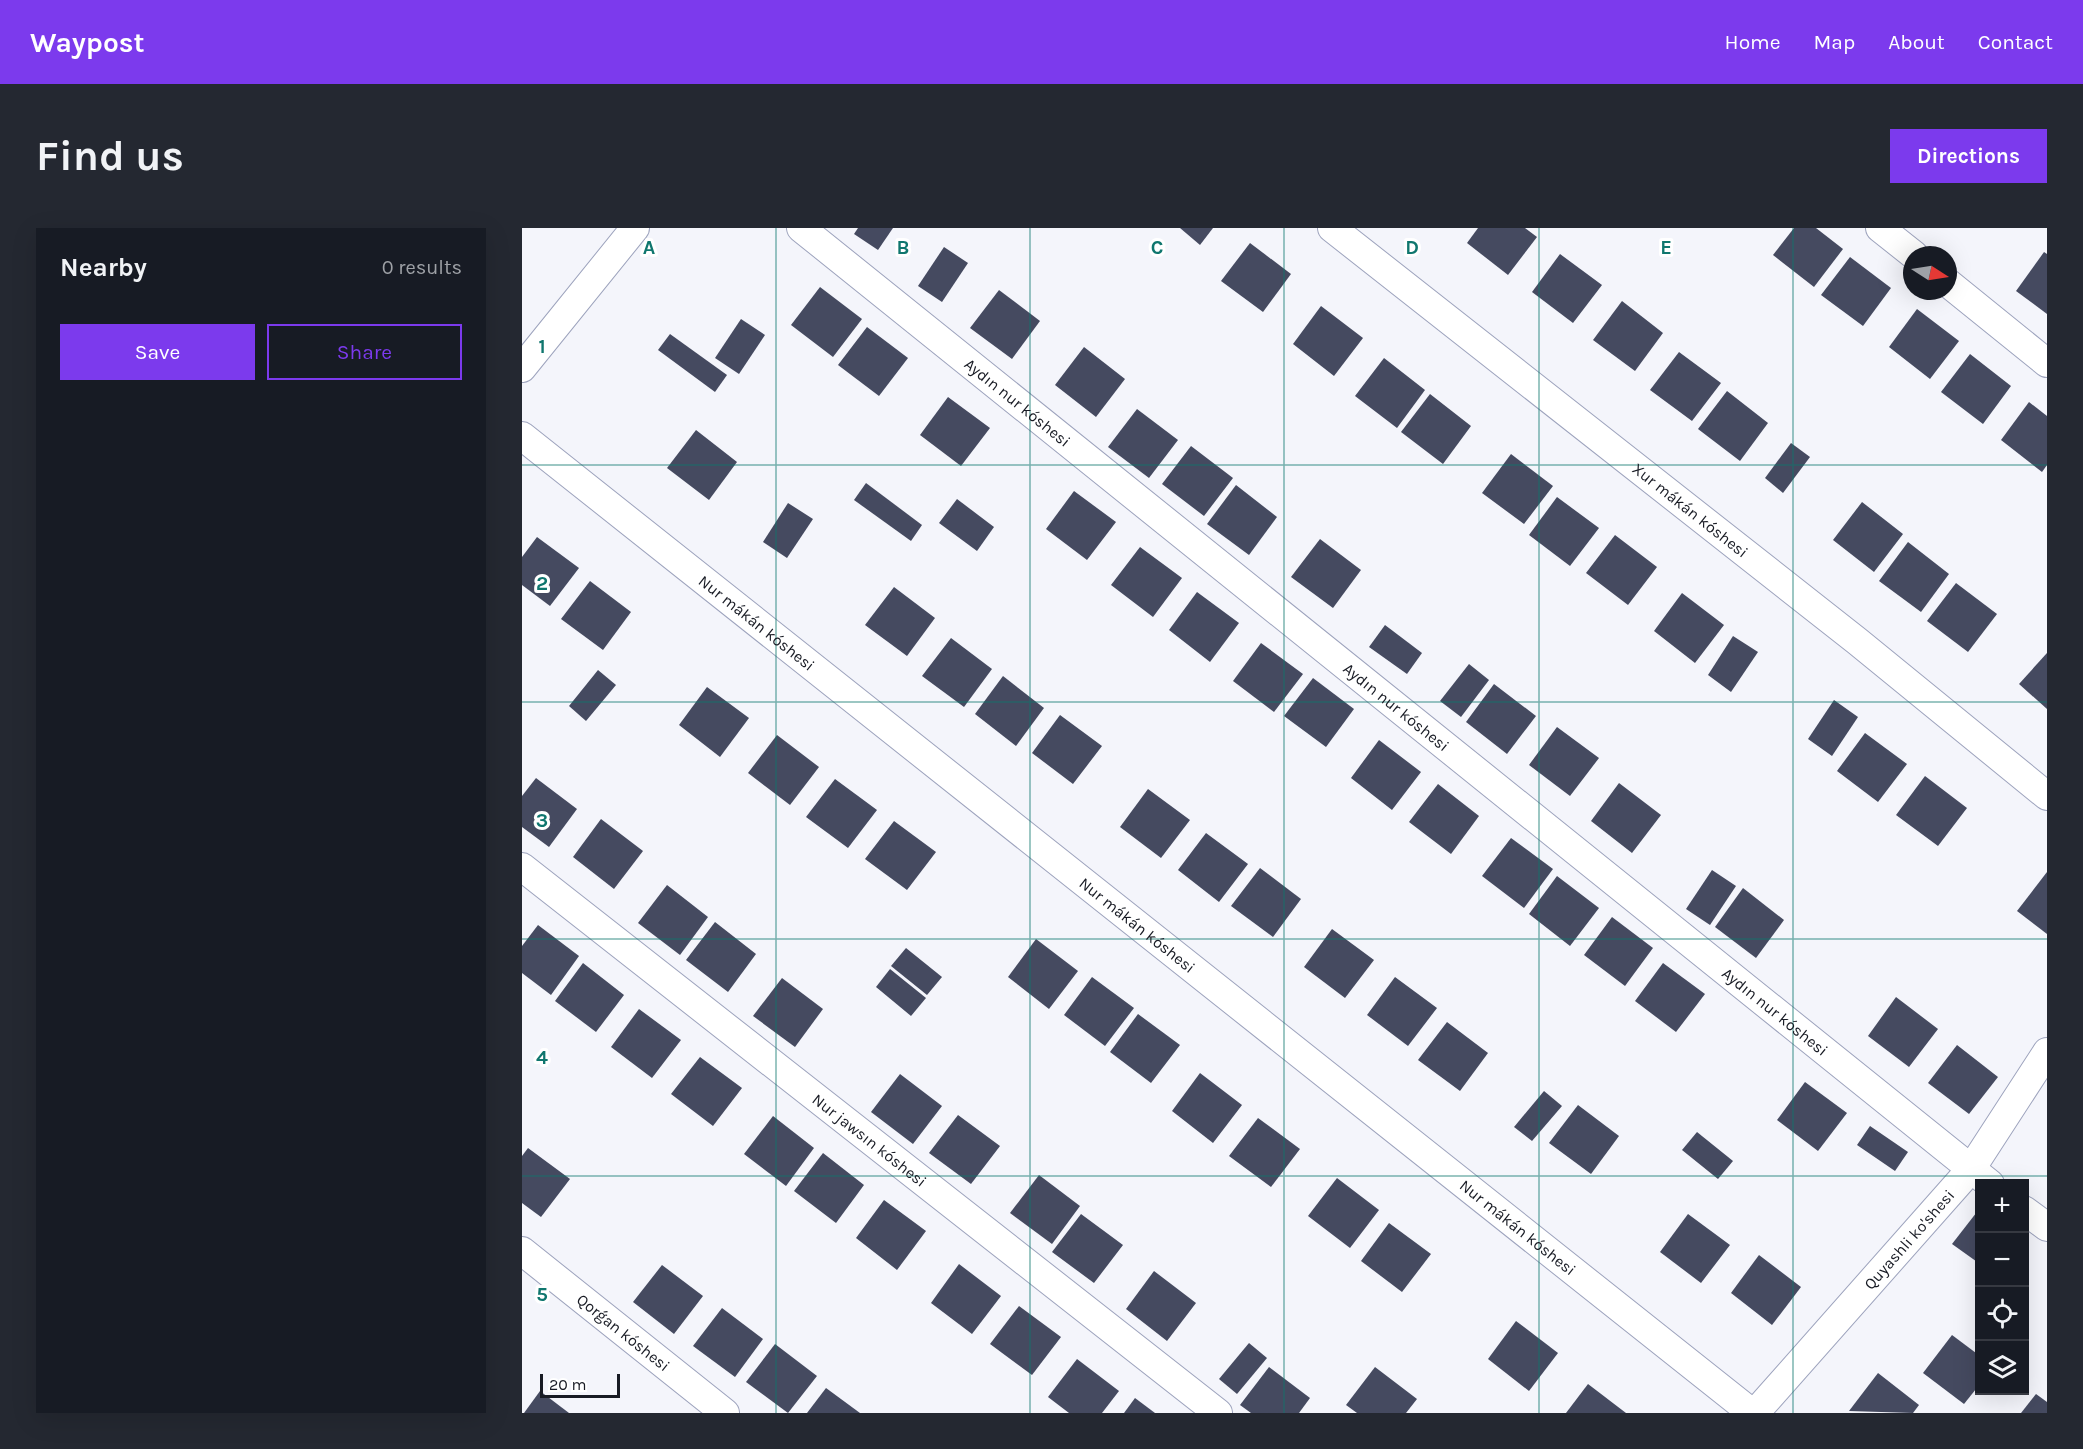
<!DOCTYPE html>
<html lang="en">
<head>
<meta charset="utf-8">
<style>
  :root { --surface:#171b24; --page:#242831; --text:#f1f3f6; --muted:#9ea1a6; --line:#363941; --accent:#7c3aed }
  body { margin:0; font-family:Karla,sans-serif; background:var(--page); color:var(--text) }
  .controls { position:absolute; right:18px; bottom:18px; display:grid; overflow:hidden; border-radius:0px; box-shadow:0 6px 24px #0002 }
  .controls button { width:54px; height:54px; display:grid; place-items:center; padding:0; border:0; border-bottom:2px solid var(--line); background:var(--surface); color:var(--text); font:30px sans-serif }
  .compass { position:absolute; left:1381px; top:18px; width:54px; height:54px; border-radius:50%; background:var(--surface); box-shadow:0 6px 24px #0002; rotate:102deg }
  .scale { position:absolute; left:18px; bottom:15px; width:80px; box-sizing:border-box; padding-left:6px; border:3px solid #181b24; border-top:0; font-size:16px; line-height:21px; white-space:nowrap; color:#181b24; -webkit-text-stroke:4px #fff; paint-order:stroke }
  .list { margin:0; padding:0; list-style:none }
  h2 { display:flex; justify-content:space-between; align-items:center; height:78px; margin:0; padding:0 24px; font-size:26px }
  h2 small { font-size:20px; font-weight:400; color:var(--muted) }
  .actions { display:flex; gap:12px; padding:18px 24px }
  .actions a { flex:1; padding:14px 0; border:2px solid var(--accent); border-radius:0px; text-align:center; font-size:21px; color:var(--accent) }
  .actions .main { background:var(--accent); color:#fff }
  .icon { flex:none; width:33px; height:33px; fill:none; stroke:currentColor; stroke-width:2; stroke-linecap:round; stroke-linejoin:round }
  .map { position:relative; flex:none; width:1525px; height:1185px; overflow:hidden; border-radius:0px }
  header { display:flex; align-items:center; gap:36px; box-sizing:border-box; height:84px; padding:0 30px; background:var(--accent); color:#fff }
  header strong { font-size:28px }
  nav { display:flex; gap:33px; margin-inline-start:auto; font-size:21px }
  .intro { display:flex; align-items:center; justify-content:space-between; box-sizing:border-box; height:144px; padding:0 36px }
  h1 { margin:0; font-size:42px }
  .button { padding:15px 27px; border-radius:0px; background:var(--accent); color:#fff; font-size:21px; font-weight:700 }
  main { display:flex; gap:36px; padding:0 36px }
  aside { flex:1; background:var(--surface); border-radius:0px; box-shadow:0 6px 24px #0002 }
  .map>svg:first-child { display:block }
  .building { fill:#454a60 }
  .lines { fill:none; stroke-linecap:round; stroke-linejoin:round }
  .street-casing { stroke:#9da3bd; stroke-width:30 }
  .street { stroke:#fff; stroke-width:28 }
  .grid { fill:none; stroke:#0f766e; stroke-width:1.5; stroke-opacity:0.55 }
  .labels { text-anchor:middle; stroke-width:6; stroke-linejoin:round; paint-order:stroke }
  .street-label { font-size:16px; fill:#181b24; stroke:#fff }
  .grid-label { font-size:20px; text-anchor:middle; font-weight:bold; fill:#0f766e; stroke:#fff; stroke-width:6; stroke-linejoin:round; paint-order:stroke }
</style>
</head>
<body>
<header>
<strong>Waypost</strong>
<nav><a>Home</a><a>Map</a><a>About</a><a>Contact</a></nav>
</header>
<div class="intro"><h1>Find us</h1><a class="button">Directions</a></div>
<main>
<aside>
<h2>Nearby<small>0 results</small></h2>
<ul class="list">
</ul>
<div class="actions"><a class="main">Save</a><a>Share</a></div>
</aside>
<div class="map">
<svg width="1525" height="1185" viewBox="0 0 1525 1185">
  <rect width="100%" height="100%" fill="#f4f5fb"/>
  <g class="building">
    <polygon points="336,0 371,0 356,22 332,6"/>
    <polygon points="658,0 691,0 678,17"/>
    <polygon points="956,0 1003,0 1015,9 986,47 945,15"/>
    <polygon points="1272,0 1294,0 1321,21 1292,59 1251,27"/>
    <polygon points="728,15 769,46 741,84 699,53"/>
    <polygon points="422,19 446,35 420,74 396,58"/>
    <polygon points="1522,24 1525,26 1525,86 1494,63"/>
    <polygon points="1038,26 1080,57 1051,95 1010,64"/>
    <polygon points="1328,29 1369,60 1341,98 1299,67"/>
    <polygon points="298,59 340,91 311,129 269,97"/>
    <polygon points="477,62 518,93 490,131 448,100"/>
    <polygon points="1100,73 1141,105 1113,143 1071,112"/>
    <polygon points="799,78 841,110 812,148 771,116"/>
    <polygon points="1395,81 1437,113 1408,151 1367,119"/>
    <polygon points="219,91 243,107 217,146 193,130"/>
    <polygon points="345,99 386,130 357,168 316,137"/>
    <polygon points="148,106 205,147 193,164 136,122"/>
    <polygon points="562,119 603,151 574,189 533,157"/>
    <polygon points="1157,124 1199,155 1170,193 1128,162"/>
    <polygon points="1448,126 1489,158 1461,196 1419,164"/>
    <polygon points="862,130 903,162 875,200 833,168"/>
    <polygon points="1205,163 1246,195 1218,233 1176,201"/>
    <polygon points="908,166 949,198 921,236 879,204"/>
    <polygon points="426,169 468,200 439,238 398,207"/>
    <polygon points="1507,174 1525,188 1525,237 1520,244 1479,212"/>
    <polygon points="615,181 656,212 627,250 586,219"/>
    <polygon points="174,202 215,234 187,272 145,240"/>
    <polygon points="1269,215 1288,229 1261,265 1243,250"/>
    <polygon points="669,218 711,250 682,288 640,256"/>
    <polygon points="989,226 1031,258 1002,296 960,265"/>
    <polygon points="344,255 400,297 389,313 332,272"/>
    <polygon points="714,257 755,289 727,327 685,296"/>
    <polygon points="552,263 594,294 565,332 524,301"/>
    <polygon points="1035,269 1077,300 1048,338 1007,307"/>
    <polygon points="435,271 472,299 455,323 417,295"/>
    <polygon points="1340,274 1381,306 1352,344 1311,312"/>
    <polygon points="266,275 291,291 265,330 241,314"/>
    <polygon points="1093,307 1135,339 1106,377 1064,345"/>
    <polygon points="15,309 57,340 28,378 0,357 0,329"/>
    <polygon points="798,311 839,342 811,380 769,349"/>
    <polygon points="1386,314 1427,346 1399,384 1357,353"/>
    <polygon points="618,319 660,350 631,389 589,357"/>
    <polygon points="68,353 109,384 81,422 39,391"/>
    <polygon points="1434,355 1475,386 1446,424 1405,393"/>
    <polygon points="372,359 413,390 385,428 343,397"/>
    <polygon points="675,364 717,395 688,434 647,402"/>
    <polygon points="1160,365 1202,397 1173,435 1132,403"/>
    <polygon points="863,397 900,425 885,446 847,419"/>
    <polygon points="1211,408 1236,424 1209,464 1186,447"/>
    <polygon points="429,410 470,441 442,479 400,448"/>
    <polygon points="739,415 781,446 752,484 711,453"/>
    <polygon points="1525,425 1525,481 1497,456"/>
    <polygon points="947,436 967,452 939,489 918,473"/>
    <polygon points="76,442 94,457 64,493 47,478"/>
    <polygon points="481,448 522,480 494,518 453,486"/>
    <polygon points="791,450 832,481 804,519 762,488"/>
    <polygon points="972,456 1014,488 985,526 944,494"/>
    <polygon points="185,459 227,490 198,529 157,497"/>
    <polygon points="1312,472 1336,489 1310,528 1286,511"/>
    <polygon points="538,487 580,518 551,556 510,525"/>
    <polygon points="1035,499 1077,530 1048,568 1007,537"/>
    <polygon points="1343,505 1385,536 1356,574 1315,543"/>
    <polygon points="255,507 297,539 268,577 226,545"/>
    <polygon points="857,512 899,544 870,582 829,550"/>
    <polygon points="1403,548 1445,580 1416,618 1374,587"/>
    <polygon points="14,550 55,581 27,619 0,599 0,568"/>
    <polygon points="313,551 355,582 326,620 284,589"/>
    <polygon points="1097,555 1139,587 1110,625 1069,593"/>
    <polygon points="916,556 957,588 929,626 887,594"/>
    <polygon points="626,561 668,592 639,630 598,599"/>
    <polygon points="79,591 121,623 92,661 51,629"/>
    <polygon points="372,593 414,624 385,662 343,631"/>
    <polygon points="684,605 726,636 697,674 656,642"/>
    <polygon points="989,610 1031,641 1002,680 960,648"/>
    <polygon points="738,640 779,671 751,709 709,678"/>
    <polygon points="1190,642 1214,658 1188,697 1164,681"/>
    <polygon points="1525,644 1525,706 1495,683"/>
    <polygon points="1035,648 1077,680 1048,718 1007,686"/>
    <polygon points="145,657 186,689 158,727 116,695"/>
    <polygon points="1221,660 1262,692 1234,730 1193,699"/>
    <polygon points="1090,689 1131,720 1103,758 1062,727"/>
    <polygon points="193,694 234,726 206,764 164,732"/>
    <polygon points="16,697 57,728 29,767 0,745 0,718"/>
    <polygon points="810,701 852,732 823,770 782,739"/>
    <polygon points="514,711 556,743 527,781 486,749"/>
    <polygon points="384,720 420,749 405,767 369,738"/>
    <polygon points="61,735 102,767 74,804 33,773"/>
    <polygon points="1141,735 1183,766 1154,804 1113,773"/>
    <polygon points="368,741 404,770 389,788 354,759"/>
    <polygon points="570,749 612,780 583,818 542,787"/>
    <polygon points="873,749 915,780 886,818 845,787"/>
    <polygon points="260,750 301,781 273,819 231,788"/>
    <polygon points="1374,769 1416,801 1387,839 1346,808"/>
    <polygon points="117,781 159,812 130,850 89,819"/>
    <polygon points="616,786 658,817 629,855 588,824"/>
    <polygon points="925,794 966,825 938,863 896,832"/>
    <polygon points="1435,817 1476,849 1447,886 1406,855"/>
    <polygon points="178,829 220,860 191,898 149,866"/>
    <polygon points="678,845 720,877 691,915 650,883"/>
    <polygon points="378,846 420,878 391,916 349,884"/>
    <polygon points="1283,854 1325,885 1296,923 1255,892"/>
    <polygon points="1022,863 1040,878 1010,913 992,899"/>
    <polygon points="1056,877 1097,908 1069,946 1027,915"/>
    <polygon points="436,887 478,918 449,956 407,925"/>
    <polygon points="251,888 292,920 264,958 222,926"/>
    <polygon points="736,890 778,921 749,959 707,928"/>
    <polygon points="1348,898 1386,924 1373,943 1335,917"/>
    <polygon points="1175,904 1211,933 1196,951 1160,922"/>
    <polygon points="6,920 48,951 19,989 0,975 0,928"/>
    <polygon points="301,925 342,957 314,995 272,963"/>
    <polygon points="517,947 558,978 530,1016 488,985"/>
    <polygon points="815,950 857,982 828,1020 786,988"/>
    <polygon points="362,972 404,1003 375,1042 334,1010"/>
    <polygon points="1458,980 1458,1036 1430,1016"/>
    <polygon points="559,986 601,1017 572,1055 530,1024"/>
    <polygon points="1166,986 1208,1017 1179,1055 1138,1024"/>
    <polygon points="867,995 909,1026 880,1064 839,1033"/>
    <polygon points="1237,1027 1279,1059 1250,1097 1209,1065"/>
    <polygon points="437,1036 479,1068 450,1106 409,1075"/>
    <polygon points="140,1037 181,1068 152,1106 111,1074"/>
    <polygon points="632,1043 674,1075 645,1113 604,1081"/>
    <polygon points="497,1078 539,1109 510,1147 468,1116"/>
    <polygon points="200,1080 241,1111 213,1149 171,1118"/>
    <polygon points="994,1093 1036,1125 1007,1163 966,1131"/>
    <polygon points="1430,1107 1458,1128 1458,1156 1442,1176 1401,1145"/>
    <polygon points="727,1115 745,1130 715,1166 697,1151"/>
    <polygon points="253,1116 295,1148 266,1185 224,1154"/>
    <polygon points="555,1131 597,1163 580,1185 547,1185 526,1169"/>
    <polygon points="747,1139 788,1170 777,1185 729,1185 718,1177"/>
    <polygon points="853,1139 895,1171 884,1185 835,1185 824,1177"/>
    <polygon points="1356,1145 1397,1177 1391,1185 1327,1183"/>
    <polygon points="1066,1156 1104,1185 1044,1185"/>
    <polygon points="304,1160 338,1185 285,1185"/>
    <polygon points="18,1163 47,1185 2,1185"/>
    <polygon points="1514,1166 1525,1174 1525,1185 1499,1185"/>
    <polygon points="613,1170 633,1185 602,1185"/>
  </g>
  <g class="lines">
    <g class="street-casing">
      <g id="street">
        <path id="s1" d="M279,0L1468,956"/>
        <path id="s2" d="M810,0L1335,413L1525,568"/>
        <polyline points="1358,0 1392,27"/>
        <polyline points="1426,55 1525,135"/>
        <polyline points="0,140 113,0"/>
        <path id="s3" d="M0,208L1230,1185"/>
        <path id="s4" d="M0,639L696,1185"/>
        <polyline points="1502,982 1525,999"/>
        <path id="s5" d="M0,1023L203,1185"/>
        <path id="s6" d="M1233,1185L1449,941L1525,824"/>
      </g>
    </g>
    <use href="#street" class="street"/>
  </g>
  <path class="grid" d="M254,0V1185M508,0V1185M762,0V1185M1017,0V1185M1271,0V1185M0,237H1525M0,474H1525M0,711H1525M0,948H1525"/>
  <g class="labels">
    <g class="street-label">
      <text dy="6" stroke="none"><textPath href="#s1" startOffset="278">Aydın nur kóshesi</textPath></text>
      <text dy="6" stroke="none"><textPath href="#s2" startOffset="456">Xur mákán kóshesi</textPath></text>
      <text dy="6" stroke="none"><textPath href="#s3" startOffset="300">Nur mákán kóshesi</textPath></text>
      <text dy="6" stroke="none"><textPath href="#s1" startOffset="764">Aydın nur kóshesi</textPath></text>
      <text dy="6" stroke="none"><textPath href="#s3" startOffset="786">Nur mákán kóshesi</textPath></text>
      <text dy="6" stroke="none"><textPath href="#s1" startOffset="1250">Aydın nur kóshesi</textPath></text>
      <text dy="6" stroke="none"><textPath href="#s4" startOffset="442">Nur jawsın kóshesi</textPath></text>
      <text dy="6" stroke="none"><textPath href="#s3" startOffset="1272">Nur mákán kóshesi</textPath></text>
      <text dy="6" stroke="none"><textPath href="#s6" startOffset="232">Quyashli ko'shesi</textPath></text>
      <text dy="6" stroke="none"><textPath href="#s5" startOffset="130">Qorǵan kóshesi</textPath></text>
    </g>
  </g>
  <g class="grid-label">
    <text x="127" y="26">A</text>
    <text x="381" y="26">B</text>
    <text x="635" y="26">C</text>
    <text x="890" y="26">D</text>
    <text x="1144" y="26">E</text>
    <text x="20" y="125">1</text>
    <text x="20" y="362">2</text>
    <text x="20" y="599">3</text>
    <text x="20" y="836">4</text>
    <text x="20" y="1073">5</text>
  </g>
</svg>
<div class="controls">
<button>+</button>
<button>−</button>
<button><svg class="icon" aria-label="locate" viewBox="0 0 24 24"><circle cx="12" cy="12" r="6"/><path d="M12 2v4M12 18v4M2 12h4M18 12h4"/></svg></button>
<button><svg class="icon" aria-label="layers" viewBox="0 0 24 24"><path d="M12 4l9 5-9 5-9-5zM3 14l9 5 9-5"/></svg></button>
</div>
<svg class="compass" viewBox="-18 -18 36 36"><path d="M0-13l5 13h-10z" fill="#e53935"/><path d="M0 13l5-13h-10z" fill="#9ea1a6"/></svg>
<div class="scale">20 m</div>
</div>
</main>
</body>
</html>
